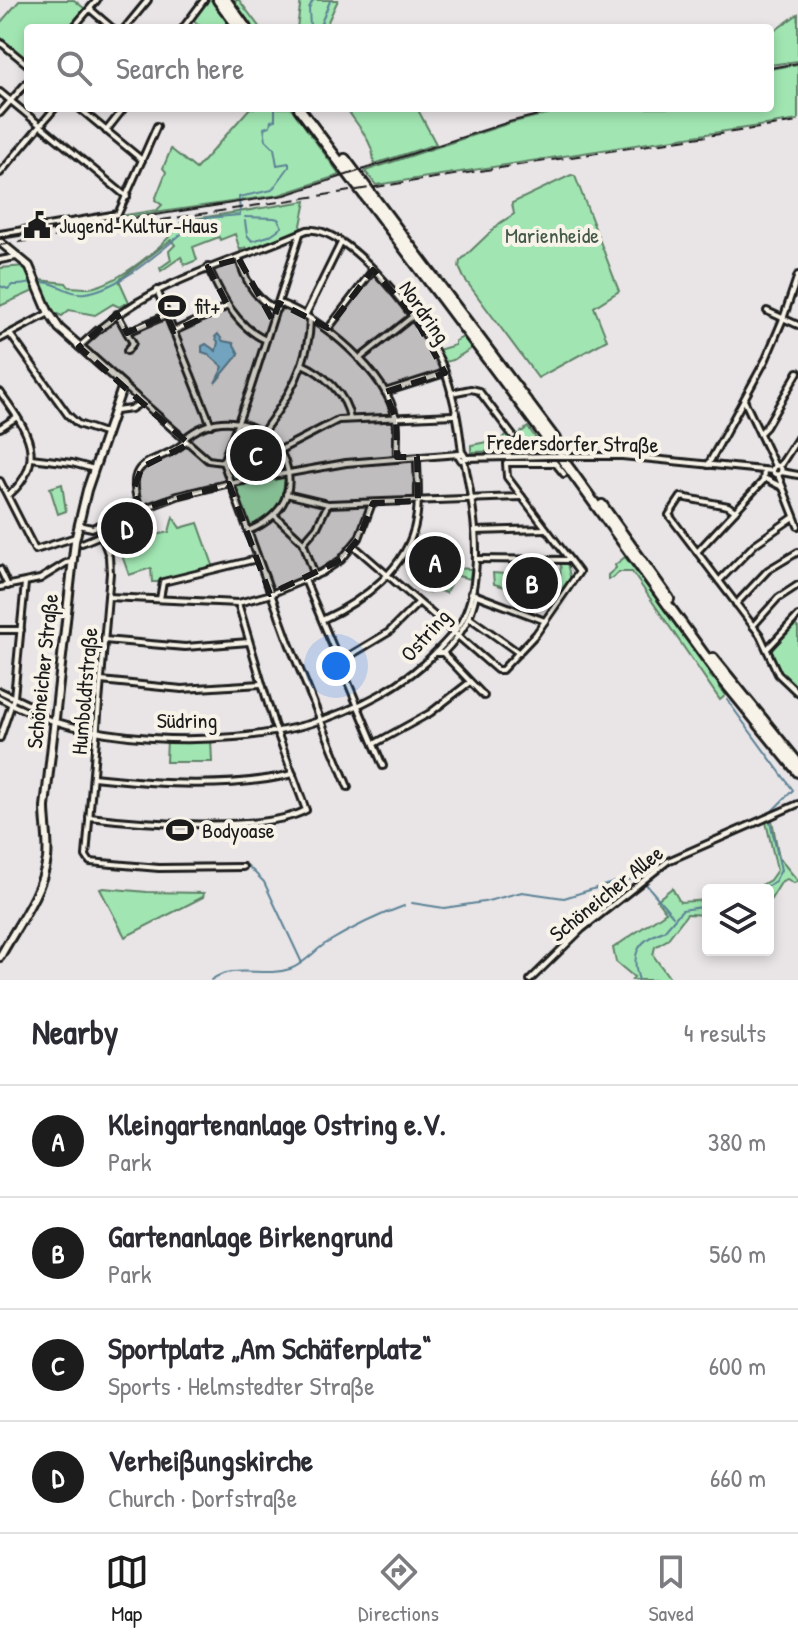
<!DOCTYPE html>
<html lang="en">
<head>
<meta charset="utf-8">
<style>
  :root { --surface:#fff; --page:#f2f2f3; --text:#2b2b33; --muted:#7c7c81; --line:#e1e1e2; --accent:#1c1c1c }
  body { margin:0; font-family:"Patrick Hand",sans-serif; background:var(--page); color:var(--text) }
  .controls { position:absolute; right:24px; bottom:24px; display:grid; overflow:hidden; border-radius:8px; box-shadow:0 4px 12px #0003 }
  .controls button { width:72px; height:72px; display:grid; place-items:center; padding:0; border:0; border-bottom:2px solid var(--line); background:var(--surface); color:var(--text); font:40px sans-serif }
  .you { position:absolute; left:336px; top:666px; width:28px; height:28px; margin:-20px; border:6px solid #fff; border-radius:50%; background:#1a73e8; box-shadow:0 0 0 12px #1a73e833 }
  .badge { display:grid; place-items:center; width:52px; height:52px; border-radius:50%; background:var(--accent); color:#fff; font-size:26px; font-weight:700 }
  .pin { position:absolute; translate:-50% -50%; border:4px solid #fff; box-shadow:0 2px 8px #0006 }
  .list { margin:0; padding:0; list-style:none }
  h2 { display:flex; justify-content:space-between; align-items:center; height:104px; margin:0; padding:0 32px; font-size:34px }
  h2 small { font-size:26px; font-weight:400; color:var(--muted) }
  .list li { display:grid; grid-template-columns:52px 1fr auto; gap:24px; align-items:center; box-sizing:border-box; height:112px; padding:0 32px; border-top:2px solid var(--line) }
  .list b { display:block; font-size:30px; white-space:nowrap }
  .list p { margin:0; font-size:26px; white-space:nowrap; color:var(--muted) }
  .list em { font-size:26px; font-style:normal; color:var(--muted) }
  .icon { flex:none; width:44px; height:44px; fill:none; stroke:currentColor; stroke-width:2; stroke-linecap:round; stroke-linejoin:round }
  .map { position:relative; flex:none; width:798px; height:980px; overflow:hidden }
  .search { position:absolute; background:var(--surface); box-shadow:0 4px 12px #0003; left:24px; right:24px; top:24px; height:88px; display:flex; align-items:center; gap:20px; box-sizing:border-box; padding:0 28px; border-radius:8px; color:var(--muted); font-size:30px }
  .sheet { height:552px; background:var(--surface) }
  nav { display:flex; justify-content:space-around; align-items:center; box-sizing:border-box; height:112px; border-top:2px solid var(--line); background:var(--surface); font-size:22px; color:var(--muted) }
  nav a { display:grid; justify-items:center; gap:4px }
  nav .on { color:var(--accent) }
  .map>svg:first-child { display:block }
  .green { fill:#a1e6b2; stroke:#5e8167; stroke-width:2 }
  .water { fill:#87c6e8; stroke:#5c8296; stroke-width:2 }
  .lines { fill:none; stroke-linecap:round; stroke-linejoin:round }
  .stream { stroke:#5c8296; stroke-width:2 }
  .minor-casing { stroke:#1c1c1c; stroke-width:10 }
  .major-casing { stroke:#1c1c1c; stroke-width:12 }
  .highway-casing { stroke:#1c1c1c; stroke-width:14 }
  .minor { stroke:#f7f3e8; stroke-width:4 }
  .major { stroke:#f7f3e8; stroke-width:6 }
  .highway { stroke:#f7f3e8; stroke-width:8 }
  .tram { stroke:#1c1c1c; stroke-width:2 }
  .rail { stroke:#1c1c1c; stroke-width:2; stroke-dasharray:12 6; stroke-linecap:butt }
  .minor-bridge-casing { stroke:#1c1c1c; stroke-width:10; stroke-linecap:butt }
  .minor-bridge { stroke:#f7f3e8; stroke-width:4 }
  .marked { fill:#1c1c1c; fill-opacity:0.2; stroke:#1c1c1c; stroke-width:6; stroke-dasharray:16 10; stroke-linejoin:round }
  .labels { text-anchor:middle; stroke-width:8; stroke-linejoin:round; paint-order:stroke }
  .poi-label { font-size:22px; fill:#1c1c1c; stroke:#f7f3e8; text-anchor:start }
  .park-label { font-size:22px; fill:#445949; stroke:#f7f3e8 }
  .street-label { font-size:22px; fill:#1c1c1c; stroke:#f7f3e8 }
</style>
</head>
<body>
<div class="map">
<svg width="798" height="980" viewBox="0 0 798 980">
  <rect width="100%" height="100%" fill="#e9e5e6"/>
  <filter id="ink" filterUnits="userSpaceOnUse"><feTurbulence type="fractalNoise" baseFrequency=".0125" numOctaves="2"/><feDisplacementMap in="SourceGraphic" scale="16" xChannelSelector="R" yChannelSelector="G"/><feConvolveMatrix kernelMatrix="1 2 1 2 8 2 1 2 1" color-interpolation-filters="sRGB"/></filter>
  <g filter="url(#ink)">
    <g class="green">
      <polygon points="20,0 74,0 85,9 69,28 28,28 28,62 0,39 0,23"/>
      <polygon points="208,0 211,0 232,28 203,28 193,20"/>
      <polygon points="230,0 239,0 260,28 251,28"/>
      <polygon points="301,0 338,0 325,28 297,28"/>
      <polygon points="798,14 798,61 770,65 770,34"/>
      <polygon points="798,64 798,120 376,185 365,171 510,123 571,108 770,108 770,69"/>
      <polygon points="250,108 291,108 340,175 279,195 113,219 113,217 157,210 162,205 155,200 166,172 163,168 171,149 196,169"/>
      <path d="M346,108H417L436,144L374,164C374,142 358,126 346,108Z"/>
      <polygon points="571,175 575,176 619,291 594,307 607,340 538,378 464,278 459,267 460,261 500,223 514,214 512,203"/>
      <path d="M306,201L300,230L248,251L246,247L240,250L235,234L220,240L219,237L193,247L197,260L185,265L181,257L161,271L160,268L171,260L169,251L175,245L171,240L119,280L129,302L119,307L113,304L95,315L69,310L62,316L52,312L39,280L66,283L69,287C75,287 82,288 89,288C118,284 166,245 182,221Z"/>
      <polygon points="26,266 36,290 0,306 0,268"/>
      <polygon points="463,337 472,348 453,360 444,362 438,350 455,345 455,341"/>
      <polygon points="528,427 544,450 471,452 471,445 487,442 489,448 509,433 512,439"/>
      <path d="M241,428C270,432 275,446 285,470L232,480L228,462Z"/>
      <path d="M285,476C284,493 280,504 270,517L268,515L261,520L263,522L249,529L233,486Z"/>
      <polygon points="62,484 66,511 58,514 50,488"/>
      <polygon points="173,517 180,528 198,523 214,568 160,580 159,582 152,582 151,568 129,575 118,544 143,534 144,538 150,537 146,536 145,530 150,529 152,536 169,532"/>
      <polygon points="425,542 455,546 455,568 471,569 470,579 454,575 446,593 434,589 429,593 424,590 426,586 409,574"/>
      <polygon points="625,557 711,671 710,676 713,679 715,676 722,686 720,688 726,695 720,700 632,572 619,572 613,578 608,579 608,575 616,568 615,565"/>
      <polygon points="561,562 567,563 571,581 556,602 494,584 493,573 560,578"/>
      <polygon points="792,622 798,628 798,690 785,680 769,655 780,636"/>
      <polygon points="167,739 211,739 212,762 166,762"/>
      <polygon points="772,820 779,858 798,881 794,883 787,879 782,881 768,904 768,890 753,890 770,880 777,870 766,822"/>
      <polygon points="103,888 147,892 204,893 203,897 125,937 100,889"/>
      <polygon points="672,888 680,902 708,900 708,915 687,914 667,940 655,947 653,955 671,980 632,980 634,977 616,962 613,948 666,912 657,900"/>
    </g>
    <polygon class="water" points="218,334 223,341 233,343 239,354 215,383 223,367 208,354 202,352 202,346 206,344 216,351 218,342 215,337"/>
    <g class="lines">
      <g class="stream">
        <polyline points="310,28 309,8 313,0"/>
        <polyline points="319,28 330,1"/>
        <polyline points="245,221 247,235 252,241 269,236 282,227 278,219 274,218 245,217"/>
        <path d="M0,286L8,289L12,285C25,286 38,280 49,283C62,286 71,295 85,293C122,289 166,245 195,223L206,218L240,215L239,197L272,190L289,167V163L277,165L274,148L266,140L264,128L270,126L271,121L275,120V108"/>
        <polyline points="468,613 473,597"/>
        <polyline points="441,650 455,637"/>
        <polyline points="727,700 793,790 771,812"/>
        <polyline points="247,865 264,882 302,963"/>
        <polyline points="645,883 673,916"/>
        <polyline points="762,890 775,881 781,870 770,821"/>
        <polyline points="412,903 444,908 484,902 522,892 564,898 622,880 640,879"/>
        <path d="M211,980C234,963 263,978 290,969C304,964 313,952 325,944C350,929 376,916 404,906"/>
        <path d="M639,980C630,954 638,940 664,931L682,910L708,906"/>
      </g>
      <g class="minor-casing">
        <g id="minor">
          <polyline points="90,9 112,28"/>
          <polyline points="73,28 97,0"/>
          <polyline points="125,28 148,0"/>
          <polyline points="183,28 204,0"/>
          <polyline points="0,42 28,65"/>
          <polyline points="0,92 127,197"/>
          <polyline points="79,108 142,160"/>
          <polyline points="0,113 28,81"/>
          <polyline points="106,131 124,108"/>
          <polyline points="0,173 55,108"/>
          <polyline points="0,234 118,214 157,126"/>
          <path d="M239,259C245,280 255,301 277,309"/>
          <polyline points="0,260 16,257"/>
          <path d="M208,267C221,295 236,327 266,340"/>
          <polyline points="157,290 211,425"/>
          <path d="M279,303C322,318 386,372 396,419C398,431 396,445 397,457"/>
          <polyline points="767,311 798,325"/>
          <polyline points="117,314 133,343 127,351"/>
          <polyline points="306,314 341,243"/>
          <polyline points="328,329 373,270"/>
          <polyline points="174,331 228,306"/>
          <polyline points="127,332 167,315"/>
          <polyline points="10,334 68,415 78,424 107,434"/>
          <polyline points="0,339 49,313"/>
          <path d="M79,347C149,279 223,267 307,230C351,225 428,330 443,367C454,394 459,425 462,453"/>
          <polyline points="359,359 413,316"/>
          <path d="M302,364C323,373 347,395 350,419"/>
          <polyline points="123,385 208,460 223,462"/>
          <path d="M0,392C25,427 50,459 9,495"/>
          <polyline points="385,392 445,373"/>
          <polyline points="451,393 471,389 479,391 513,436"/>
          <polyline points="744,400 775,466"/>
          <polyline points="116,411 131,409 142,402"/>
          <polyline points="0,428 17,417"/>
          <path d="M263,432C288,398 310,362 310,319"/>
          <polyline points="760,433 766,427 798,372"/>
          <path d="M184,439C255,379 341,493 248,531"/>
          <polyline points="280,450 338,420 454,415"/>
          <polygon points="463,453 466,458 461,460 458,455"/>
          <polyline points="579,456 622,456 773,471"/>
          <polyline points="31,458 72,463 94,469"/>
          <polyline points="466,458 548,456"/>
          <polyline points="223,462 289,643 348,787"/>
          <polyline points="223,462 250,390 300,234"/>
          <polyline points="708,465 766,359 783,319 798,275"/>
          <circle cx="777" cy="470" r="4.5"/>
          <polyline points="780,466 798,438"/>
          <polyline points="781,472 798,475"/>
          <polyline points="778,475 798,526"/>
          <polyline points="764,478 782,487"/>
          <polyline points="0,481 35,550 76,537"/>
          <polyline points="286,494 328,504 522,497"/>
          <path d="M140,509C120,452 162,466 186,441"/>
          <polyline points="735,511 728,506 681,497 669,515 760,635 778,674 798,693"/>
          <polyline points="274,515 303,542 315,576"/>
          <polyline points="78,525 92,528 177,496 226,484 346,463 459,454"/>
          <polyline points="98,525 109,556 110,573 86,856 90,862 159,868 243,867"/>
          <polyline points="475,531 546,529"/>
          <polyline points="304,542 317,527 328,504"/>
          <polyline points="82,543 101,535"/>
          <polyline points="354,546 497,670 502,670 536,634 579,572 507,477 506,463 555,463 564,474"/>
          <polyline points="697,552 763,481 764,471"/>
          <polyline points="476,559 569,560"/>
          <polyline points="0,569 8,586"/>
          <polyline points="305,580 383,766"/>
          <polyline points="719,581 755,544 794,517"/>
          <polyline points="0,587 40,579 66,563 72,562"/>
          <polyline points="471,593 545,621"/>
          <polyline points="108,597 238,603 268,595 321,573 341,560 359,538 372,503"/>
          <polyline points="160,599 163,582 257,559"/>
          <polyline points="736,604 768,570 798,552"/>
          <polyline points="470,618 519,653"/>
          <path d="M322,620C363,601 408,568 416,520C420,499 417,478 417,458"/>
          <polyline points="753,626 778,598 798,585"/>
          <polyline points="0,630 21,630"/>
          <polyline points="104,640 185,647 249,642"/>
          <polyline points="767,649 798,616"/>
          <polyline points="436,653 443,653 484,696"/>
          <path d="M443,653C461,635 471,619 476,594"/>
          <polyline points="339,662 389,632 418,603"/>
          <polyline points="101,681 182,689 261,684"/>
          <polyline points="0,691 42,711 40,716"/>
          <path d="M0,698C81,745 220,749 309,724C356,710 406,685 439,649C447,640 456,632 462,621C486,576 474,507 464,460"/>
          <polyline points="0,738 14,697 25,583"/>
          <polyline points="374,744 430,713 470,682"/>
          <path d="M93,777C159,784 227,789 293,774"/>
          <path d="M89,817C138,823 265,833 306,810L274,724L238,603"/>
          <polyline points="530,980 582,929 668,861 798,804"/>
        </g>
      </g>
      <g class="major-casing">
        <path id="major" d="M0,242L29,266L48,311L59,328L123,385L87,490L75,541L45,807C45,824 49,842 47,859C42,893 16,927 0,957"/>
      </g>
      <g class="highway-casing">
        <g id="highway">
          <polyline points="218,0 239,28"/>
          <polyline points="226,0 246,28"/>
          <polyline points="299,108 571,471 718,674 798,772"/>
          <polyline points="345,159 555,439"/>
          <polyline points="602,505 669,599"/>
          <polyline points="713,658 798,763"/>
        </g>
      </g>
      <use href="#minor" class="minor"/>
      <use href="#major" class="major"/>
      <use href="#highway" class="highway"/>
      <g class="tram">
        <polyline points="770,68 798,63"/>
        <polyline points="0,239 285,195 509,122 566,108"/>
      </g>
      <polyline class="rail" points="0,245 798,122"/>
      <g class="minor-bridge-casing">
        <polyline id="minor-bridge" points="548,456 579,456"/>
      </g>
      <use href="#minor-bridge" class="minor-bridge"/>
    </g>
  </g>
  <path class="marked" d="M239,259L273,321L279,303L328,328L373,270L414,316L445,373L385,392L396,419L397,457H417L418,501L373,503L359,538L341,560L270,594L229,484L140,509L134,488L142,467L189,444L79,347L117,314L127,333L167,315L174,331L228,306L208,267Z"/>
  <defs>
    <g id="civic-bare" transform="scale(2.16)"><path d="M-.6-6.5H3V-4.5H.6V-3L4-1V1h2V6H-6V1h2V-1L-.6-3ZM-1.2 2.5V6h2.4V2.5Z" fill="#1c1c1c" stroke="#f7f3e8" stroke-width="2.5" paint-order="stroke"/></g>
    <g id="stadium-bare" transform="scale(2.16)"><path d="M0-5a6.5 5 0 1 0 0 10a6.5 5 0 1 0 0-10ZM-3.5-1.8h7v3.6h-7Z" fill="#1c1c1c" stroke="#f7f3e8" stroke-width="2.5" paint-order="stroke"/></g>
  </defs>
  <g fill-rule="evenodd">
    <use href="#civic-bare" x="37" y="225"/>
    <use href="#stadium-bare" x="172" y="306"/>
    <use href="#stadium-bare" x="180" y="830"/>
  </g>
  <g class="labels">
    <g class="poi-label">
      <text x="59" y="233">Jugend-Kultur-Haus</text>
      <text x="194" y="314">fit+</text>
      <text x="202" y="838">Bodyoase</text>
    </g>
    <g class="park-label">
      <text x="552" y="243">Marienheide</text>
    </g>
    <g class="street-label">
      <text transform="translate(425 312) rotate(55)" y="8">Nordring</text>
      <text transform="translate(573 443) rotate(1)" y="8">Fredersdorfer Straße</text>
      <text transform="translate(425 635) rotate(-48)" y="8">Ostring</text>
      <text transform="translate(42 671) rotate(-84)" y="8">Schöneicher Straße</text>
      <text transform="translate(84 691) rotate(-85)" y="8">Humboldtstraße</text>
      <text x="187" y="728">Südring</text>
      <text transform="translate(606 893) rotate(-39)" y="8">Schöneicher Allee</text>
    </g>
  </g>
</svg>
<div class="controls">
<button><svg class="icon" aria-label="layers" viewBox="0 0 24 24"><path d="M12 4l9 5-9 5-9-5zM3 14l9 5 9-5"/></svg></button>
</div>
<div class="you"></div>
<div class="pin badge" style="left:435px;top:562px">A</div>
<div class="pin badge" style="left:532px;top:583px">B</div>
<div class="pin badge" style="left:256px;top:455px">C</div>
<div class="pin badge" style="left:127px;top:528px">D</div>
<div class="search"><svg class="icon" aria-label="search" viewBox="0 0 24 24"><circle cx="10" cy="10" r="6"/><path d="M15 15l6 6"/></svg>Search here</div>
</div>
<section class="sheet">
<h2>Nearby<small>4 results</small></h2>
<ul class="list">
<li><span class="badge">A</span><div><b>Kleingartenanlage Ostring e.V.</b><p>Park</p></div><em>380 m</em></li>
<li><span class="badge">B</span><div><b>Gartenanlage Birkengrund</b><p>Park</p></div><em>560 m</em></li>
<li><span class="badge">C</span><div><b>Sportplatz „Am Schäferplatz“</b><p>Sports · Helmstedter Straße</p></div><em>600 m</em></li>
<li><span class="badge">D</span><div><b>Verheißungskirche</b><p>Church · Dorfstraße</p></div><em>660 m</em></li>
</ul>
</section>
<nav>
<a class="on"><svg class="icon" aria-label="map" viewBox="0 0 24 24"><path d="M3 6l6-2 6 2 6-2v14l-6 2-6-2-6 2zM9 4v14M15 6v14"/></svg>Map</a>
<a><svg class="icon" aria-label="directions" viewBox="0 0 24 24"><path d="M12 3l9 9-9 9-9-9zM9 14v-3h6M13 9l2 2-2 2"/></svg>Directions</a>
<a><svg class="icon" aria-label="saved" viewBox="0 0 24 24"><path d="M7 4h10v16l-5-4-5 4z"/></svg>Saved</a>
</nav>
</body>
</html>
